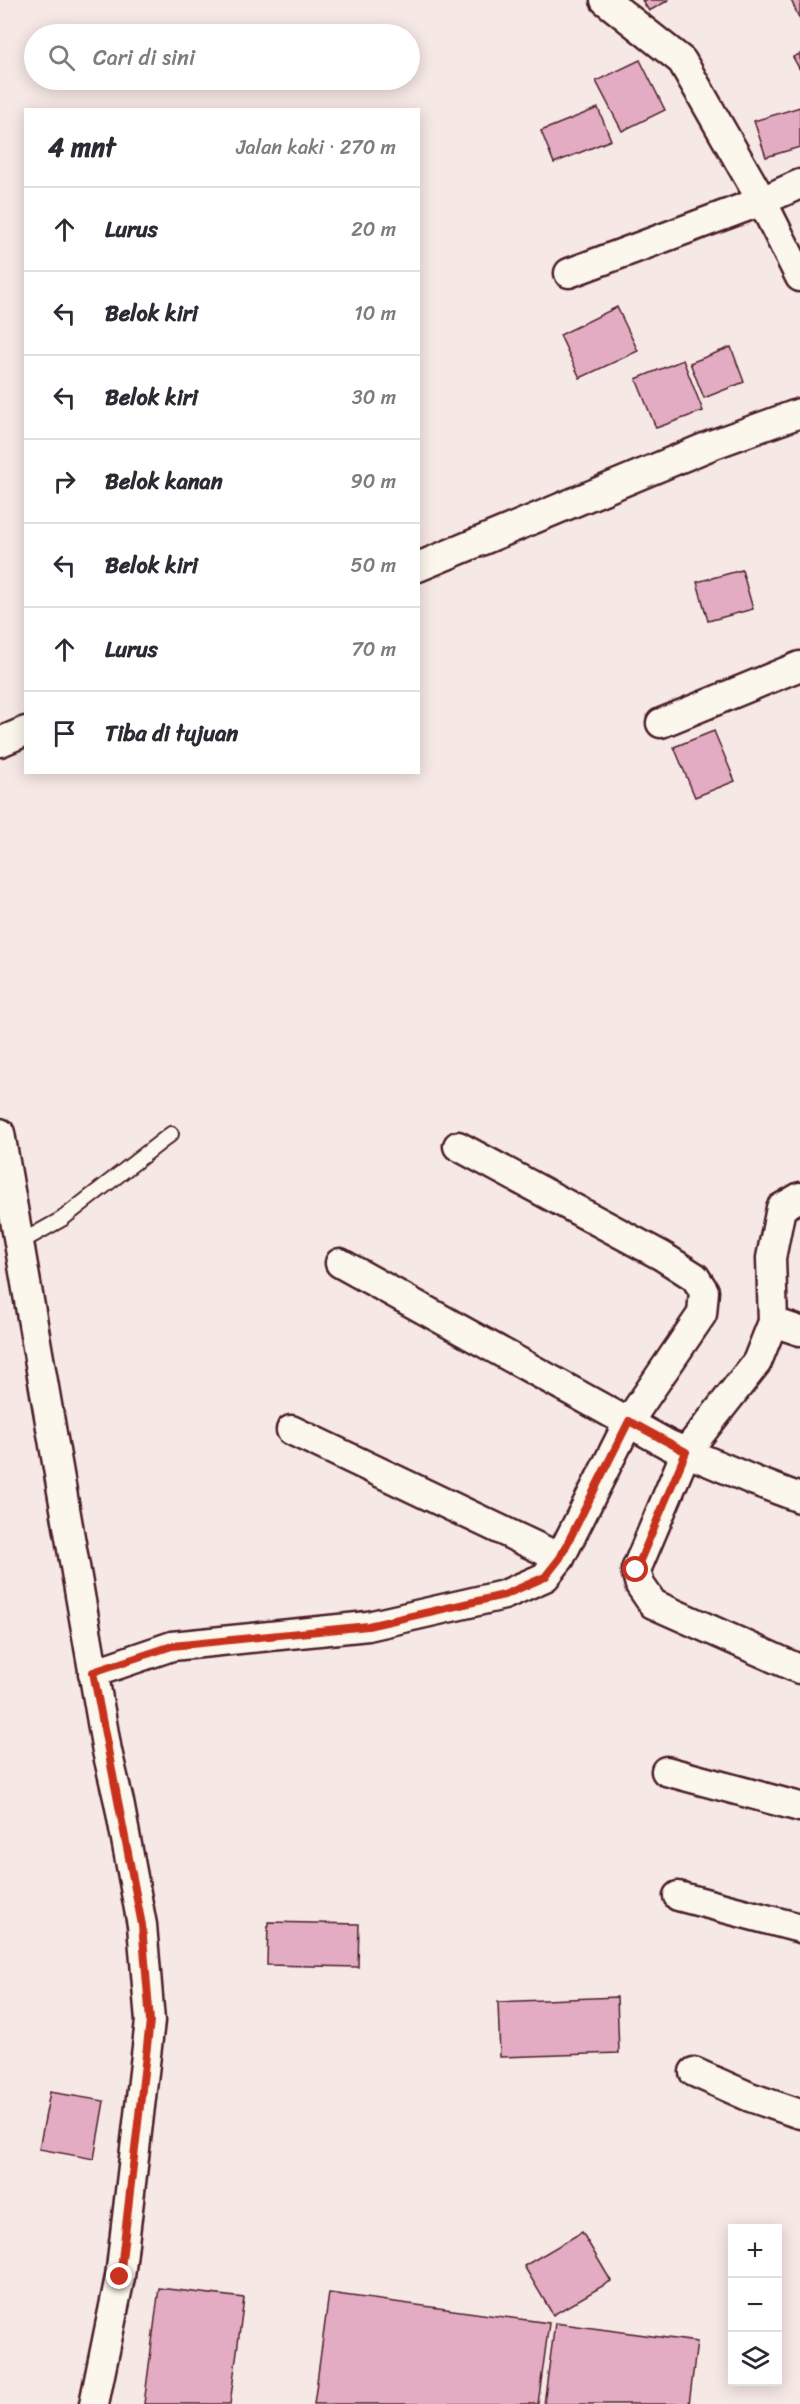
<!DOCTYPE html>
<html lang="id">
<head>
<meta charset="utf-8">
<style>
  :root { --surface:#fff; --page:#f2f2f3; --text:#2b2b33; --muted:#7c7c81; --line:#e1e1e2 }
  body { margin:0; font-family:Sriracha,sans-serif; background:var(--page); color:var(--text) }
  .controls { position:absolute; right:18px; bottom:18px; display:grid; overflow:hidden; border-radius:0px; box-shadow:0 3px 15px #0003 }
  .controls button { width:54px; height:54px; display:grid; place-items:center; padding:0; border:0; border-bottom:2px solid var(--line); background:var(--surface); color:var(--text); font:30px sans-serif }
  .stop { position:absolute; width:18px; height:18px; margin:-14px; border:4px solid #c8321e; border-radius:50%; background:#fff }
  .stop.end { background:#c8321e; border-color:#fff; box-shadow:0 2px 6px #0008 }
  .list { margin:0; padding:0; list-style:none }
  h2 { display:flex; justify-content:space-between; align-items:center; height:78px; margin:0; padding:0 24px; font-size:26px }
  h2 small { font-size:20px; font-weight:400; color:var(--muted) }
  .list li { display:grid; grid-template-columns:39px 1fr auto; gap:18px; align-items:center; box-sizing:border-box; height:84px; padding:0 24px; border-top:2px solid var(--line) }
  .list b { display:block; font-size:22px; white-space:nowrap }
  .list em { font-size:20px; font-style:normal; color:var(--muted) }
  .icon { flex:none; width:33px; height:33px; fill:none; stroke:currentColor; stroke-width:2; stroke-linecap:round; stroke-linejoin:round }
  .map { position:relative; flex:none; width:800px; height:2404px; overflow:hidden }
  .search { position:absolute; background:var(--surface); box-shadow:0 3px 15px #0003; left:24px; top:24px; width:396px; height:66px; display:flex; align-items:center; gap:15px; box-sizing:border-box; padding:0 21px; border-radius:33px; color:var(--muted); font-size:22px }
  .panel { position:absolute; background:var(--surface); box-shadow:0 3px 15px #0003; left:24px; top:108px; width:396px; height:666px; border-radius:0px }
  .map>svg:first-child { display:block }
  .building { fill:#e3acc2; stroke:#4a1f2b; stroke-width:1.5 }
  .lines { fill:none; stroke-linecap:round; stroke-linejoin:round }
  .lane-casing { stroke:#4a1f2b; stroke-width:18 }
  .street-casing { stroke:#4a1f2b; stroke-width:33 }
  .lane { stroke:#fbf7ec; stroke-width:14 }
  .street { stroke:#fbf7ec; stroke-width:28 }
  .route { stroke:#c8321e; stroke-width:8 }
</style>
</head>
<body>
<div class="map">
<svg width="800" height="2404" viewBox="0 0 800 2404">
  <rect width="100%" height="100%" fill="#f6e8e4"/>
  <filter id="ink" filterUnits="userSpaceOnUse"><feTurbulence type="fractalNoise" baseFrequency=".0167" numOctaves="2"/><feDisplacementMap in="SourceGraphic" scale="12" xChannelSelector="R" yChannelSelector="G"/><feConvolveMatrix kernelMatrix="1 2 1 2 8 2 1 2 1" color-interpolation-filters="sRGB"/></filter>
  <g filter="url(#ink)">
    <g class="building">
      <polygon points="642,0 669,0 649,11"/>
      <polygon points="791,0 800,0 800,20"/>
      <polygon points="800,54 800,70 793,57"/>
      <polygon points="640,60 665,110 622,131 596,81"/>
      <polygon points="800,107 800,147 766,157 754,121"/>
      <polygon points="598,108 611,140 554,163 541,131"/>
      <polygon points="617,307 638,351 580,378 560,335"/>
      <polygon points="731,347 744,382 704,398 690,363"/>
      <polygon points="683,360 703,411 656,428 636,379"/>
      <polygon points="742,570 753,609 708,621 697,582"/>
      <polygon points="714,731 735,781 695,797 674,747"/>
      <polygon points="268,1922 359,1924 358,1967 267,1965"/>
      <polygon points="617,1997 619,2053 500,2057 498,2002"/>
      <polygon points="50,2092 104,2101 94,2159 39,2149"/>
      <polygon points="582,2232 611,2281 553,2315 524,2266"/>
      <polygon points="159,2288 244,2298 230,2404 144,2404"/>
      <polygon points="329,2293 549,2323 538,2404 314,2404"/>
      <polygon points="555,2323 697,2342 689,2404 544,2404"/>
    </g>
    <g class="lines">
      <g class="lane-casing">
        <polyline id="lane" points="19,1243 62,1219 171,1134"/>
      </g>
      <g class="street-casing">
        <g id="street">
          <polyline points="800,184 762,201 800,277"/>
          <polyline points="569,273 762,201 682,61 605,0"/>
          <polyline points="418,567 714,444 800,413"/>
          <polyline points="661,723 800,666"/>
          <polyline points="0,742 26,731"/>
          <polyline points="0,1133 107,1751 119,1802 142,1925 150,2021 120,2277 94,2404"/>
          <polyline points="340,1263 669,1445 755,1481 800,1498"/>
          <polyline points="773,1322 800,1331"/>
          <polyline points="291,1430 560,1558"/>
          <polyline points="799,1669 653,1604 640,1585 636,1570 686,1452 757,1362 773,1322 771,1258 781,1208 800,1197"/>
          <polyline points="93,1673 172,1646 368,1626 504,1595 545,1577 560,1558 629,1421 702,1314 704,1291 695,1277 662,1256 458,1146"/>
          <polyline points="666,1771 800,1807"/>
          <polyline points="678,1896 800,1928"/>
          <polyline points="694,2072 750,2097 800,2114"/>
        </g>
      </g>
      <use href="#lane" class="lane"/>
      <use href="#street" class="street"/>
    </g>
  </g>
  <g class="lines" filter="url(#ink)">
    <polyline class="route" points="120,2277 150,2021 142,1925 93,1672 172,1646 368,1626 504,1595 545,1577 560,1558 629,1421 686,1452 636,1570"/>
  </g>
</svg>
<div class="controls">
<button>+</button>
<button>−</button>
<button><svg class="icon" aria-label="layers" viewBox="0 0 24 24"><path d="M12 4l9 5-9 5-9-5zM3 14l9 5 9-5"/></svg></button>
</div>
<div class="stop" style="left:636px;top:1570px"></div>
<div class="stop end" style="left:120px;top:2277px"></div>
<div class="search"><svg class="icon" aria-label="search" viewBox="0 0 24 24"><circle cx="10" cy="10" r="6"/><path d="M15 15l6 6"/></svg>Cari di sini</div>
<section class="panel">
<h2>4 mnt<small>Jalan kaki · 270 m</small></h2>
<ul class="list">
<li><svg class="icon" aria-label="ahead" viewBox="0 0 24 24"><path d="M12 20V5M6 11l6-6 6 6"/></svg><div><b>Lurus</b></div><em>20 m</em></li>
<li><svg class="icon" aria-label="left" viewBox="0 0 24 24"><path d="M17 20v-9H6M10 6l-5 5 5 5"/></svg><div><b>Belok kiri</b></div><em>10 m</em></li>
<li><svg class="icon" aria-label="left" viewBox="0 0 24 24"><path d="M17 20v-9H6M10 6l-5 5 5 5"/></svg><div><b>Belok kiri</b></div><em>30 m</em></li>
<li><svg class="icon" aria-label="right" viewBox="0 0 24 24"><path d="M7 20v-9h11M14 6l5 5-5 5"/></svg><div><b>Belok kanan</b></div><em>90 m</em></li>
<li><svg class="icon" aria-label="left" viewBox="0 0 24 24"><path d="M17 20v-9H6M10 6l-5 5 5 5"/></svg><div><b>Belok kiri</b></div><em>50 m</em></li>
<li><svg class="icon" aria-label="ahead" viewBox="0 0 24 24"><path d="M12 20V5M6 11l6-6 6 6"/></svg><div><b>Lurus</b></div><em>70 m</em></li>
<li><svg class="icon" aria-label="arrive" viewBox="0 0 24 24"><path d="M6 21V4h12l-3 4 3 4H6"/></svg><div><b>Tiba di tujuan</b></div></li>
</ul>
</section>
</div>
</body>
</html>
